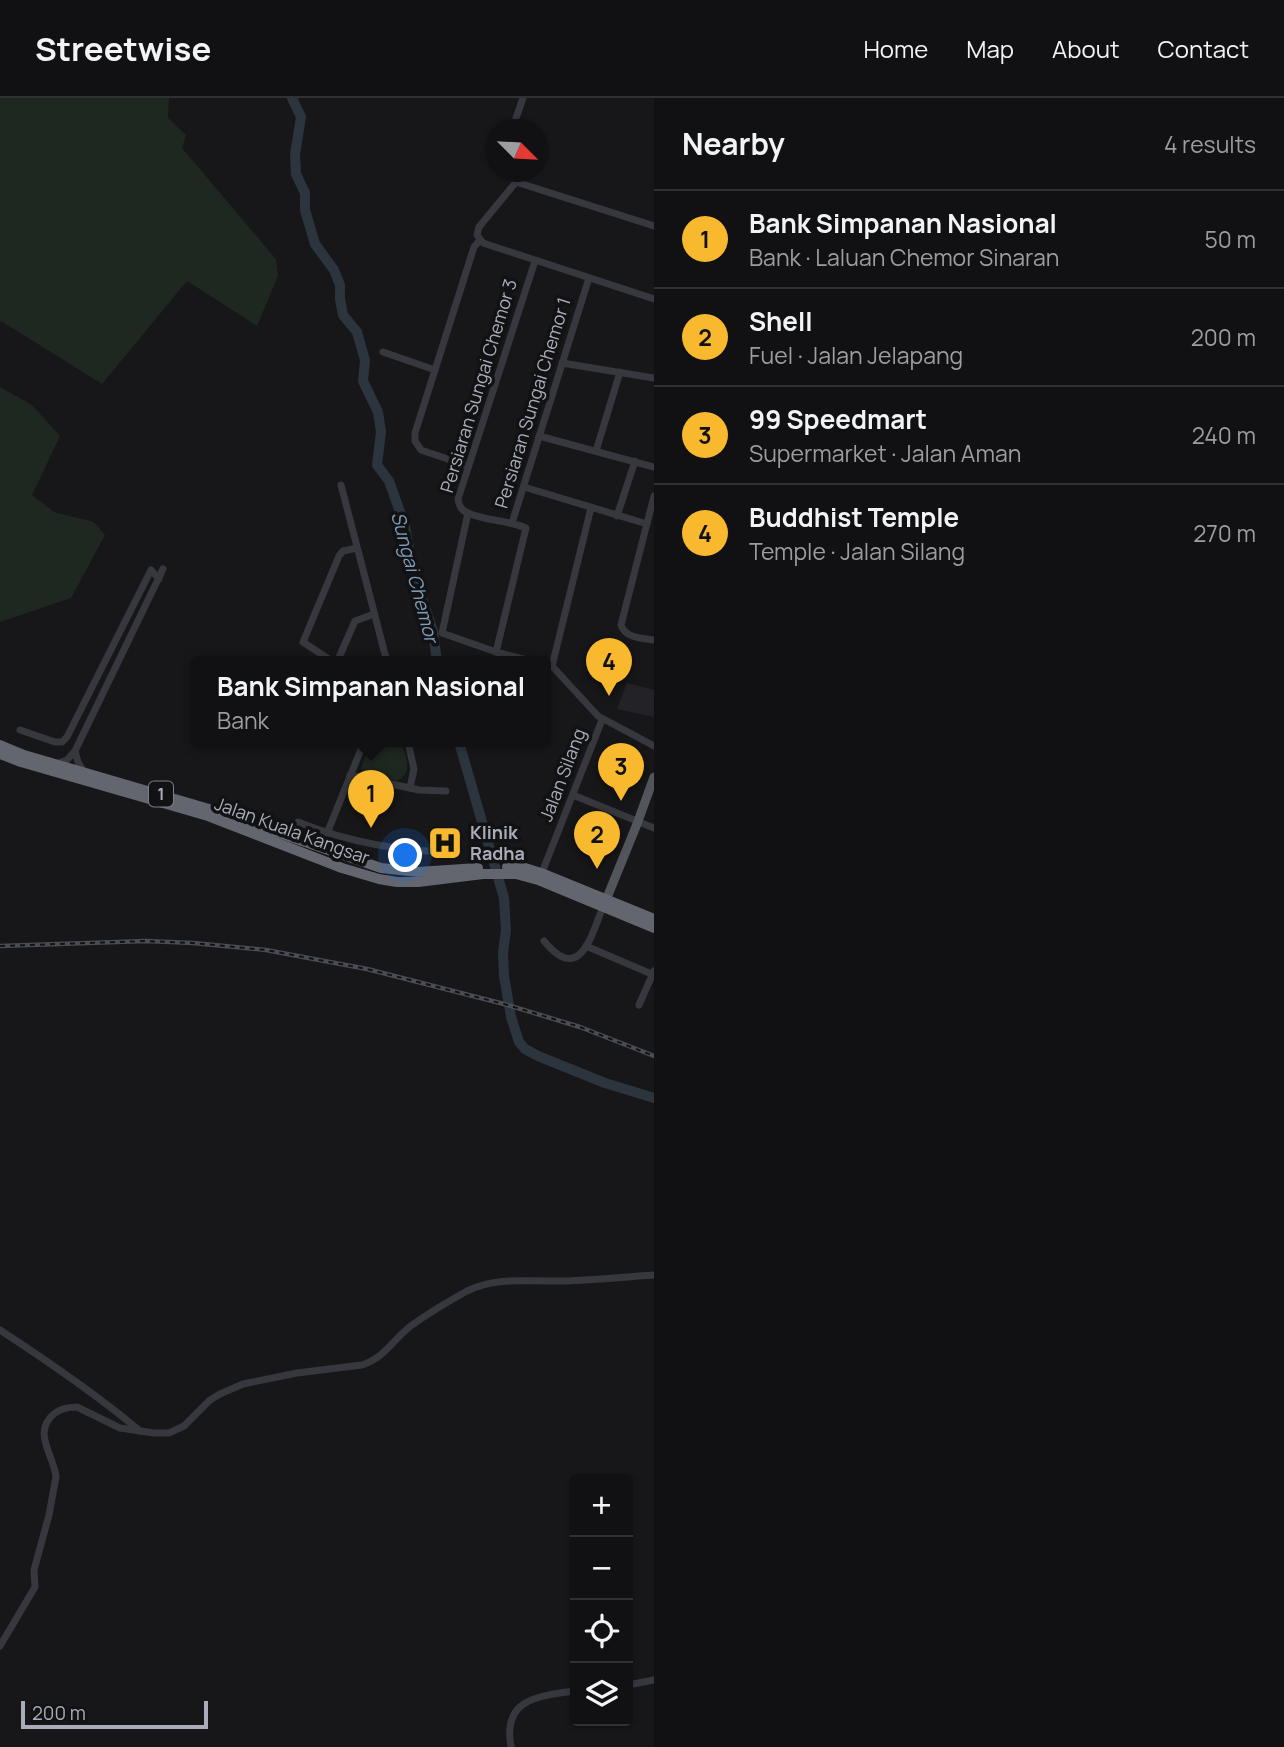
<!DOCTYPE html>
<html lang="en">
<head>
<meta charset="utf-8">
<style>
  :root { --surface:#111113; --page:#1e1f21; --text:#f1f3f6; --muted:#9c9da0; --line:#303133; --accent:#f8b92f }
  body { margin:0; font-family:Manrope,sans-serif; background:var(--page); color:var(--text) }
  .controls { position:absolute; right:21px; bottom:21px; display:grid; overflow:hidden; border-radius:7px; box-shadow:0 2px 5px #0004 }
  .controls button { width:63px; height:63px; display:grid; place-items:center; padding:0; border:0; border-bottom:2px solid var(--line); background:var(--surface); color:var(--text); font:35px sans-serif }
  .compass { position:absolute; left:486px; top:21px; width:63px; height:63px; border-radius:50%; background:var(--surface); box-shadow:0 2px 5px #0004; rotate:114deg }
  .scale { position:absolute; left:21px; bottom:18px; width:187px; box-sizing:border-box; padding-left:7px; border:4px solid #a8adb9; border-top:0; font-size:19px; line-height:24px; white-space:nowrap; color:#a8adb9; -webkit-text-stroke:5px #121214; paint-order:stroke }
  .you { position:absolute; left:406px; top:758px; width:24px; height:24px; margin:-18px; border:5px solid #fff; border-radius:50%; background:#1a73e8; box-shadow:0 0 0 10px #1a73e833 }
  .badge { display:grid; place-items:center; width:46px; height:46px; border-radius:50%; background:var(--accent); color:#111; font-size:23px; font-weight:700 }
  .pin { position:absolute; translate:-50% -58px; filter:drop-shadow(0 2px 4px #0008) }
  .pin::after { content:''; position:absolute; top:37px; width:24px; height:21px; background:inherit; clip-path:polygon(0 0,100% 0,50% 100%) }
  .popup { position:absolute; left:191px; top:558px; width:360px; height:91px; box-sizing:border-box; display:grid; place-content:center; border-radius:7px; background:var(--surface); filter:drop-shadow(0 2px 5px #0005); font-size:23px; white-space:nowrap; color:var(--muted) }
  .popup b { font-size:26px; color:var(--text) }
  .popup::after { content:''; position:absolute; left:50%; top:100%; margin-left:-14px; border:14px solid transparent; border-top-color:var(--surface) }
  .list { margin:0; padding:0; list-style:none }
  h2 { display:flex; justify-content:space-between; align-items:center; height:91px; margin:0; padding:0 28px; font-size:30px }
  h2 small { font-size:23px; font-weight:400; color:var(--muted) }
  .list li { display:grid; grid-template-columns:46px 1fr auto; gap:21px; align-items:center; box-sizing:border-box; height:98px; padding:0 28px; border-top:2px solid var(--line) }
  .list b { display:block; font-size:26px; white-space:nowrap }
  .list p { margin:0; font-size:23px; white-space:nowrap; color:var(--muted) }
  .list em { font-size:23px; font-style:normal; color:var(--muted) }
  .icon { flex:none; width:38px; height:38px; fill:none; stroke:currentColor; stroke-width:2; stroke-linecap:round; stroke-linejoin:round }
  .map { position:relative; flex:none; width:654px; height:1649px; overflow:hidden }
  header { display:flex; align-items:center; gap:42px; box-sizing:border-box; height:98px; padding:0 35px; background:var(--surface); border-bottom:2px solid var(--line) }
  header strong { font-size:33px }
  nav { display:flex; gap:38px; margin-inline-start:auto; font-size:24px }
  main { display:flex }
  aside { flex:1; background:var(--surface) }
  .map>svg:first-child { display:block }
  .built { fill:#232226 }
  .green { fill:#1e2720 }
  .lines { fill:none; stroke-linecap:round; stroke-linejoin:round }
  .river { stroke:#2c353d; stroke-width:10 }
  .minor { stroke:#37383e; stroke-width:7 }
  .major { stroke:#53555d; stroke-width:9 }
  .highway { stroke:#63666f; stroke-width:10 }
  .rail-casing { stroke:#4a4c53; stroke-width:4.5 }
  .rail { stroke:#121214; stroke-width:2; stroke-dasharray:5; stroke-linecap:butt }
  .labels { text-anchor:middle; stroke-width:7; stroke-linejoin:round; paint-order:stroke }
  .shield { fill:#121214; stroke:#7b7e88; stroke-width:2 }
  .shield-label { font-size:16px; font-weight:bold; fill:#a8adb9 }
  .street-label { font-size:18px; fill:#a8adb9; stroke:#121214 }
  .poi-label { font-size:18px; font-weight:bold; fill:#a8adb9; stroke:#121214; text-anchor:start }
  .water-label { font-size:19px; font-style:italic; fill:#7e9ab5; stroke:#121214 }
</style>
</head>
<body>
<header>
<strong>Streetwise</strong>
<nav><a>Home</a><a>Map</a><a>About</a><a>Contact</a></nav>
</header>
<main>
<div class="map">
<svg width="654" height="1649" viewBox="0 0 654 1649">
  <rect width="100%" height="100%" fill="#171719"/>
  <polygon class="built" points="627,585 654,592 654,619 617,611"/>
  <g class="green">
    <polygon points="0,0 169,0 168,20 186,37 182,50 276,161 278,178 257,228 187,183 102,286 1,223 0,225"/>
    <polygon points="0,289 32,307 60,338 32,397 54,414 94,424 105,437 71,500 0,524"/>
    <path d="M370,644H401C406,659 414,674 397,683L364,673L361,671Z"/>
  </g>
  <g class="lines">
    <g class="river">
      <polyline points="292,0 301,19 295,56 296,76 305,95 305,112 315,146 334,172 340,187 340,201 343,217 357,234 365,262 363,283 378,314 381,334 377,367 389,383 405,428 413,475 433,533 437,564"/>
      <polyline points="459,644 504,800 506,832 503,855 504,878 511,919 519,944 525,951 538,958 605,985 654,1000"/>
    </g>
    <g class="minor">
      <polyline points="516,20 523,0"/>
      <polyline points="654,128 516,84 479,129 477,137 483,145 654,201"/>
      <polyline points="383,254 435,272"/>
      <polyline points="562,265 654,280"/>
      <polyline points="539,338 654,369"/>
      <polyline points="596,353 620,274"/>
      <polyline points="468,368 421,352 415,343 415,335 474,149 480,142"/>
      <polyline points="341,387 387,564"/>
      <polyline points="524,389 647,426"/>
      <path d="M654,398L621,527C625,540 642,540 654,542"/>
      <polyline points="468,415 442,535 496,554 535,564"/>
      <polyline points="617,418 635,363"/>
      <polyline points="512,425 589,180"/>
      <path d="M496,554L526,430C508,422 486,423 468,415C461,412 459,408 458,401L535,163"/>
      <polyline points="333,564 303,544 339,458 343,453 357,450"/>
      <polyline points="337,564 355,523 374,516"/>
      <polyline points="546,567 552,568 598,618 654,648"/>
      <polyline points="552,568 591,410"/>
      <polyline points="20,632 55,644 62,644 67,639 151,472 159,481"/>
      <polyline points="408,644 414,671 410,690"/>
      <polyline points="75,653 78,664 84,674"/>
      <polyline points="56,666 67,662 75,653 163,471"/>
      <polyline points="350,677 419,692 446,693"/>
      <polyline points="573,697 654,730"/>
      <path d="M298,724C348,744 403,754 457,754"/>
      <polyline points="321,750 364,644"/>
      <polyline points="541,777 602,622"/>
      <path d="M544,843C580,887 591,838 603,809"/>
      <polyline points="586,848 654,877"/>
      <polyline points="639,907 654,873"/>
      <path d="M0,1232C49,1264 96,1296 140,1333"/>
      <path d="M0,1548L35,1489L34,1472L49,1417L56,1379C54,1357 31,1334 55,1315C62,1310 69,1309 77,1309L120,1330L154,1335H169L184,1328L210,1302L220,1296L243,1286L297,1275L362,1267C386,1259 393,1241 412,1227C429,1215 449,1203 467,1193C497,1178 530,1184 563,1183C593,1182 624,1179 654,1177"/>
      <polyline points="628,1587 654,1582"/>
      <path d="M511,1649C502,1600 539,1598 575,1593"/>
    </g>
    <polyline class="major" points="604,807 637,726 654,679"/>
    <g class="highway">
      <polyline points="0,647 24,657 209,711 381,770 418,774 478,770"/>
      <polyline points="0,656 21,664 208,718 342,770 379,781 397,784 418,784 483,776 516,776 538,782 654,830"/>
      <polyline points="507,769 525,770 541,775 654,821"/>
    </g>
    <g class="rail-casing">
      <polyline id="rail" points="0,848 146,843 193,845 266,852 367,871 504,906 580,929 654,958"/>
    </g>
    <use href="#rail" class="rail"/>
  </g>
  <defs>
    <g id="hospital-square" transform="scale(1.75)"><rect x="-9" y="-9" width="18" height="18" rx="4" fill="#f8b92f" stroke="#121214"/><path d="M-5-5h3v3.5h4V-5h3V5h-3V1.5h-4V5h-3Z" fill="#111"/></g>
  </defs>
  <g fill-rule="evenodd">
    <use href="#hospital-square" x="445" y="745"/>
  </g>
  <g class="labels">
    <rect class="shield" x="149" y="683.5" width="24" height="25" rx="5"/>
    <g class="shield-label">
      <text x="161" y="702">1</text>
    </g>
    <g class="street-label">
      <text transform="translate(479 288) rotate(-73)" y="6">Persiaran Sungai Chemor 3</text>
      <text transform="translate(533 305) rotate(-73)" y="6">Persiaran Sungai Chemor 1</text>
      <text transform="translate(563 677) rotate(-69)" y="6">Jalan Silang</text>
      <text transform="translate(292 733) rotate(20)" y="6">Jalan Kuala Kangsar</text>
    </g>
    <g class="poi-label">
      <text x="470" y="741">Klinik<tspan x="470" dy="21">Radha</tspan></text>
    </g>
    <g class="water-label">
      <text transform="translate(415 479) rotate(75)" y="7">Sungai Chemor</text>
    </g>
  </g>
</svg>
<div class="controls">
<button>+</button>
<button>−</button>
<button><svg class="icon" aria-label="locate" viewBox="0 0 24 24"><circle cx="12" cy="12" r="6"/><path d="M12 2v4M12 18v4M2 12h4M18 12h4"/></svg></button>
<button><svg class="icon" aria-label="layers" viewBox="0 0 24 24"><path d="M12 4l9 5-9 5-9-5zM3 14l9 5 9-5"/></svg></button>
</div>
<svg class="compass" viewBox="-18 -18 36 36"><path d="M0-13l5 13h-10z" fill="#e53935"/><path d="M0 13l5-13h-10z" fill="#9c9da0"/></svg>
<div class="scale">200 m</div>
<div class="you"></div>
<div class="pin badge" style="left:371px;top:730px">1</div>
<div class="popup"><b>Bank Simpanan Nasional</b>Bank</div>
<div class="pin badge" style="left:597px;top:771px">2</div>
<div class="pin badge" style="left:621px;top:703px">3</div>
<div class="pin badge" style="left:609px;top:598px">4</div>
</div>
<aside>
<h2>Nearby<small>4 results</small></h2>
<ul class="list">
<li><span class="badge">1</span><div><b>Bank Simpanan Nasional</b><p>Bank · Laluan Chemor Sinaran</p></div><em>50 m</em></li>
<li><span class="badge">2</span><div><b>Shell</b><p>Fuel · Jalan Jelapang</p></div><em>200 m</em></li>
<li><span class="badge">3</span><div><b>99 Speedmart</b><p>Supermarket · Jalan Aman</p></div><em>240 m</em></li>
<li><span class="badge">4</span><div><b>Buddhist Temple</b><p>Temple · Jalan Silang</p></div><em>270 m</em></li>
</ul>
</aside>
</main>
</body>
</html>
